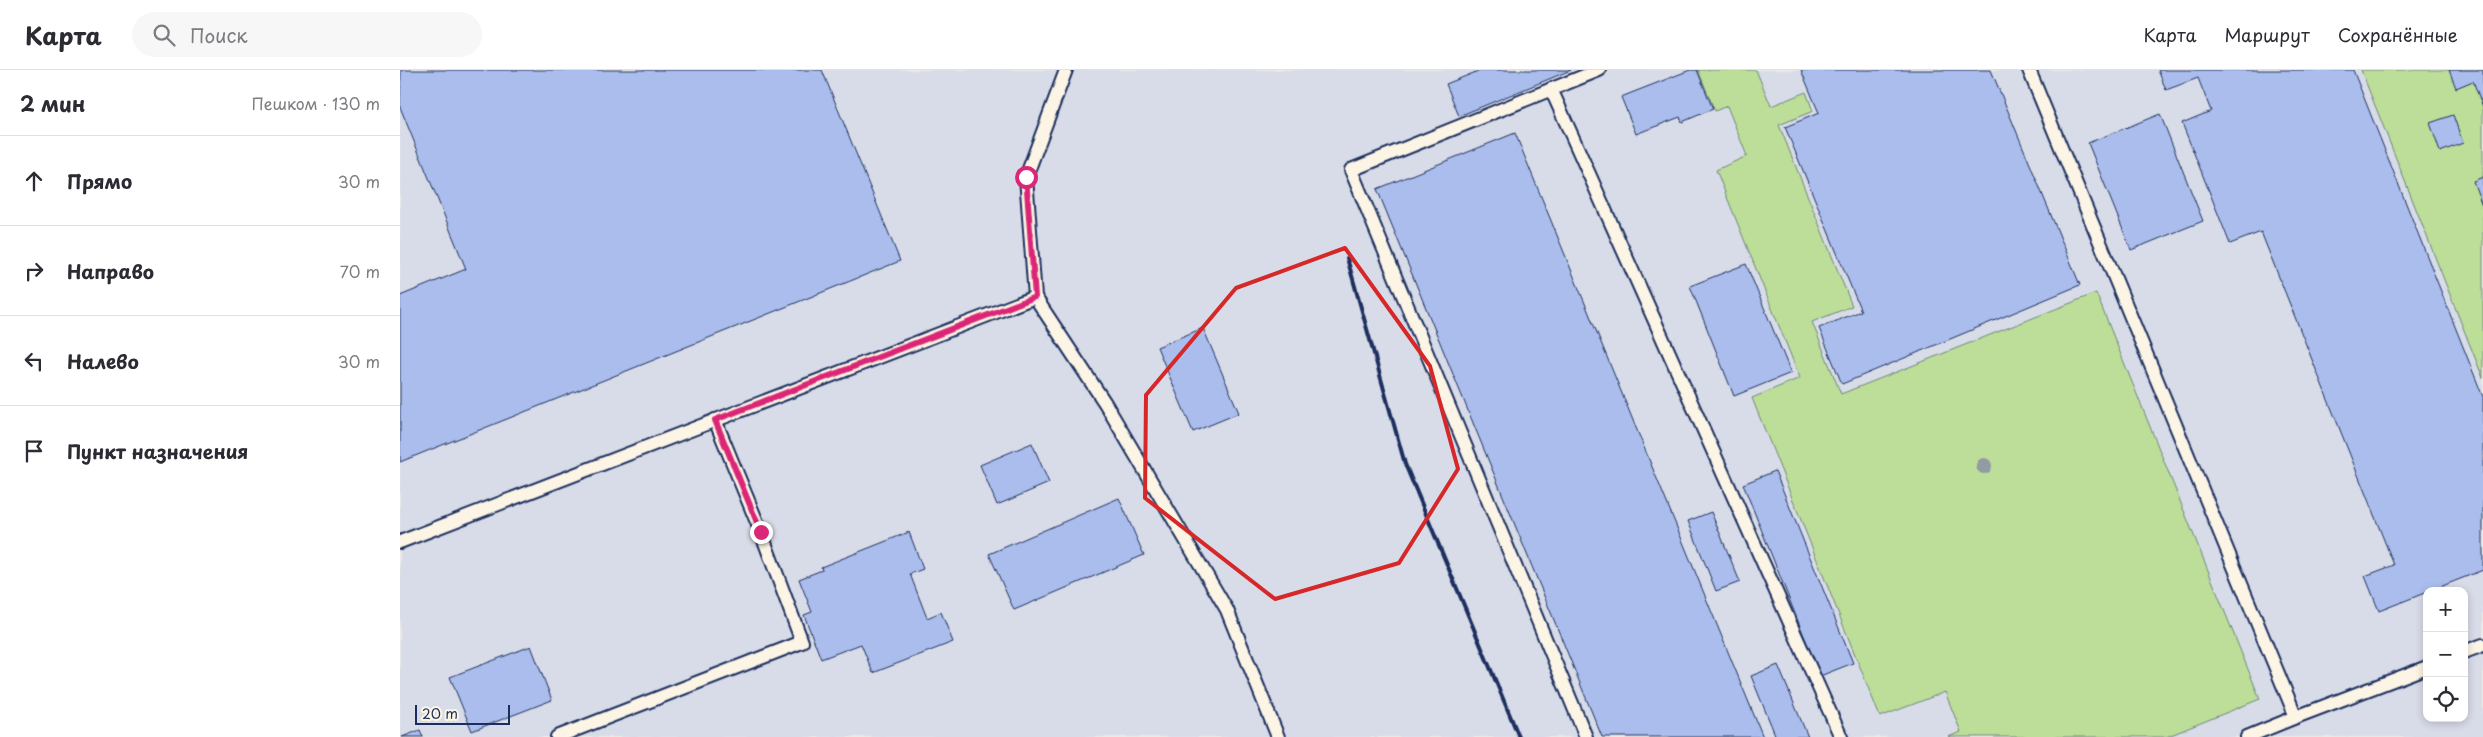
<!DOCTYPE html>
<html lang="ru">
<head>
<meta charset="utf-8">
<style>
  :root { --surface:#fff; --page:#f7f7f7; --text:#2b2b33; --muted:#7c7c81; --line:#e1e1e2 }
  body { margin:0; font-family:"Playpen Sans",sans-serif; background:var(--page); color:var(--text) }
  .controls { position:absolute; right:15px; bottom:15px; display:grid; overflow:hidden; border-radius:10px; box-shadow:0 2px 8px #0003 }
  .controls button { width:45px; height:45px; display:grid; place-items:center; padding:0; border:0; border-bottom:1px solid var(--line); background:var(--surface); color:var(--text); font:25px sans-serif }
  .scale { position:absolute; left:15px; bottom:12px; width:95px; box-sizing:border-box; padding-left:5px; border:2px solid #1b2f5e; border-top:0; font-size:14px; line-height:18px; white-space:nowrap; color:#1b2f5e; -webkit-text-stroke:4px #fcf5e5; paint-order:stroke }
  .stop { position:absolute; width:15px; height:15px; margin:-11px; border:4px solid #db2777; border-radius:50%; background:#fff }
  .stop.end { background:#db2777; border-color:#fff; box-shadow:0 1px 5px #0008 }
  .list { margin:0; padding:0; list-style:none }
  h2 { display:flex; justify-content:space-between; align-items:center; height:65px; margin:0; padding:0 20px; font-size:21px }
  h2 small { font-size:16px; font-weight:400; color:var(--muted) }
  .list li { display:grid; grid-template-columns:32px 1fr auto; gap:15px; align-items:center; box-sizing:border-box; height:90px; padding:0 20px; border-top:1px solid var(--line) }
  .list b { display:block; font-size:19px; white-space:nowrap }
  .list em { font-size:16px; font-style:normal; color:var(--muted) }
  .icon { flex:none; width:28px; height:28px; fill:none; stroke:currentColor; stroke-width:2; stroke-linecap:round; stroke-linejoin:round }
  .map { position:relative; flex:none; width:2083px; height:667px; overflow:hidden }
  header { display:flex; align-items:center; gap:30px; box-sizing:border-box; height:70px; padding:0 25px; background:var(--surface); border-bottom:1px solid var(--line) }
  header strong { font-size:24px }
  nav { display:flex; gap:28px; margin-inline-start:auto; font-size:18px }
  .search { width:350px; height:45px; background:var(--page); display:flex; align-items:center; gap:12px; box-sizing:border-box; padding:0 18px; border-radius:28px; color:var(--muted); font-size:19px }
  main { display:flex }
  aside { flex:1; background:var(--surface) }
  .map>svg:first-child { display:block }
  .built { fill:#d8dce8; fill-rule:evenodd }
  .green { fill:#bdde98; stroke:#6c867b }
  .building { fill:#abbdec; stroke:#1b2f5e }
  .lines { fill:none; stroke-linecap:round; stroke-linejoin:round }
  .service-casing { stroke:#1b2f5e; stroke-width:16 }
  .service { stroke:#fcf5e5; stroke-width:12 }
  .rail { stroke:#1b2f5e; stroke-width:4 }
  .tree { fill:#909ba3 }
  .route { stroke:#db2777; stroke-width:6 }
  .marked { fill:none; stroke:#d62828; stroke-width:4; stroke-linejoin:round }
</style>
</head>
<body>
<header>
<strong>Карта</strong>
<div class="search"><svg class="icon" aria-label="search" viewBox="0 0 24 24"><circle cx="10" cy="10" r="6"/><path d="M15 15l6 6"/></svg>Поиск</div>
<nav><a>Карта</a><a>Маршрут</a><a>Сохранённые</a></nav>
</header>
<main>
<aside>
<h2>2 мин<small>Пешком · 130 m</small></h2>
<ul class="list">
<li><svg class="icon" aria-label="ahead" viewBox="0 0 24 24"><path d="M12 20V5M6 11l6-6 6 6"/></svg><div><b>Прямо</b></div><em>30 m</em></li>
<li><svg class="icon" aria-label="right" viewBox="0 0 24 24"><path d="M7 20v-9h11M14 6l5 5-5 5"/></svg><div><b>Направо</b></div><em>70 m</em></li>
<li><svg class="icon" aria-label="left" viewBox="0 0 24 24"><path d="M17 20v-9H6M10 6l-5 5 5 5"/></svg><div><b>Налево</b></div><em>30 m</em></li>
<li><svg class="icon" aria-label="arrive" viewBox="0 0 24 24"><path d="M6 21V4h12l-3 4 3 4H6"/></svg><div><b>Пункт назначения</b></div></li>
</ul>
</aside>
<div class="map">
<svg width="2083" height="667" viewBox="0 0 2083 667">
  <rect width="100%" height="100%" fill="#eceae6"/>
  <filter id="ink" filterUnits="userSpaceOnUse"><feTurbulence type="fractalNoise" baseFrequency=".02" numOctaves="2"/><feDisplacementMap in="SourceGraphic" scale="10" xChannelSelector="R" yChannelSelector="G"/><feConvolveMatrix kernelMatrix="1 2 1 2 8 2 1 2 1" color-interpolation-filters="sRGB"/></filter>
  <g filter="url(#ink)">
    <path class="built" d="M0,0H2083V667H0ZM2027,521H2064V648H2027Z"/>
    <g class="green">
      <polygon points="1298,0 1356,0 1371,36 1406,22 1413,41 1379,55 1452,236 1412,252 1441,324 1696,223 1860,629 1766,667 1548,667 1561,662 1545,622 1480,647 1352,328 1400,308 1316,100 1347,86 1327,36 1315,41"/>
      <polygon points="1961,0 2083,0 2083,308"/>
    </g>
    <g class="building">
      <polygon points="1,0 422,0 500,191 0,392 0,226 66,199 0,37"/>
      <polygon points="1081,0 1171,0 1059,46 1046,14"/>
      <polygon points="1290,0 1297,0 1313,39 1282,52 1280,47 1236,64 1221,27"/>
      <polygon points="1401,0 1591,0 1680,215 1442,314 1419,258 1461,241 1385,57 1419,43"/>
      <polygon points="1758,0 1953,0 2083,327 2083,500 1979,541 1965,506 1994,495 1861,162 1830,174 1782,53 1811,41 1798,8 1766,20"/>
      <polygon points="2049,0 2083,0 2083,37 2073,11 2056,18"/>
      <polygon points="1760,44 1803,151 1731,180 1688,73"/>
      <polygon points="2053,45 2063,73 2040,82 2030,53"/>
      <polygon points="1115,63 1363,667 1202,667 977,119"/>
      <polygon points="2083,107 2083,138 2073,111"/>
      <polygon points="1346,194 1391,303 1334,326 1290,216"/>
      <polygon points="803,258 839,343 793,362 757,277"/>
      <polygon points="632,373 649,413 597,435 580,395"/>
      <polygon points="1375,401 1453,593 1420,606 1343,414"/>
      <polygon points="719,428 744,485 614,540 589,484"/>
      <polygon points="1311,442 1340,512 1316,521 1288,451"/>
      <polygon points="509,462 523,499 510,504 527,548 541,542 553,572 473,603 461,574 421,589 404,545 412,542 399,509 422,500 421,497"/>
      <polygon points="131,576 152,630 72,661 50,607"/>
      <polygon points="1378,595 1408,667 1376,667 1351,606"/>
      <polygon points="20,660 23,667 2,667"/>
    </g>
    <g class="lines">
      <g class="service-casing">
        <g id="service">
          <polyline points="666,0 626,107 635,227 705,333 827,540 878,667"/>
          <polyline points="1629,0 1896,647 2027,597"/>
          <polyline points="1151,19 1441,667"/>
          <polyline points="0,472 635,227"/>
          <polyline points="2064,582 2083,575"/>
          <polyline points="157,667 402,572 361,462 315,350"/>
          <polyline points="1186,667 951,100 1199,0"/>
          <polyline points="1847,667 1896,647"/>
        </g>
      </g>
      <use href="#service" class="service"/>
      <polyline class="rail" points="947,188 1005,394 1119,667"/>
    </g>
    <circle class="tree" cx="1584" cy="396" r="8"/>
  </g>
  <g class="lines" filter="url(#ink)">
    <polyline class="route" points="361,462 315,350 635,227 626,107"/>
  </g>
  <path class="marked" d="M945,178L1030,296L1058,399L999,493L875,529L745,428L746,325L836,218Z"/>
</svg>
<div class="controls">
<button>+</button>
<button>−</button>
<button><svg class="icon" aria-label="locate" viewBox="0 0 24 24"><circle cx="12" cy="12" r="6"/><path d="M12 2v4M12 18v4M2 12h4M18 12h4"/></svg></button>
</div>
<div class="scale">20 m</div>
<div class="stop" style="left:626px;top:107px"></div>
<div class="stop end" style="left:361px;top:462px"></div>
</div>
</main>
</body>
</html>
